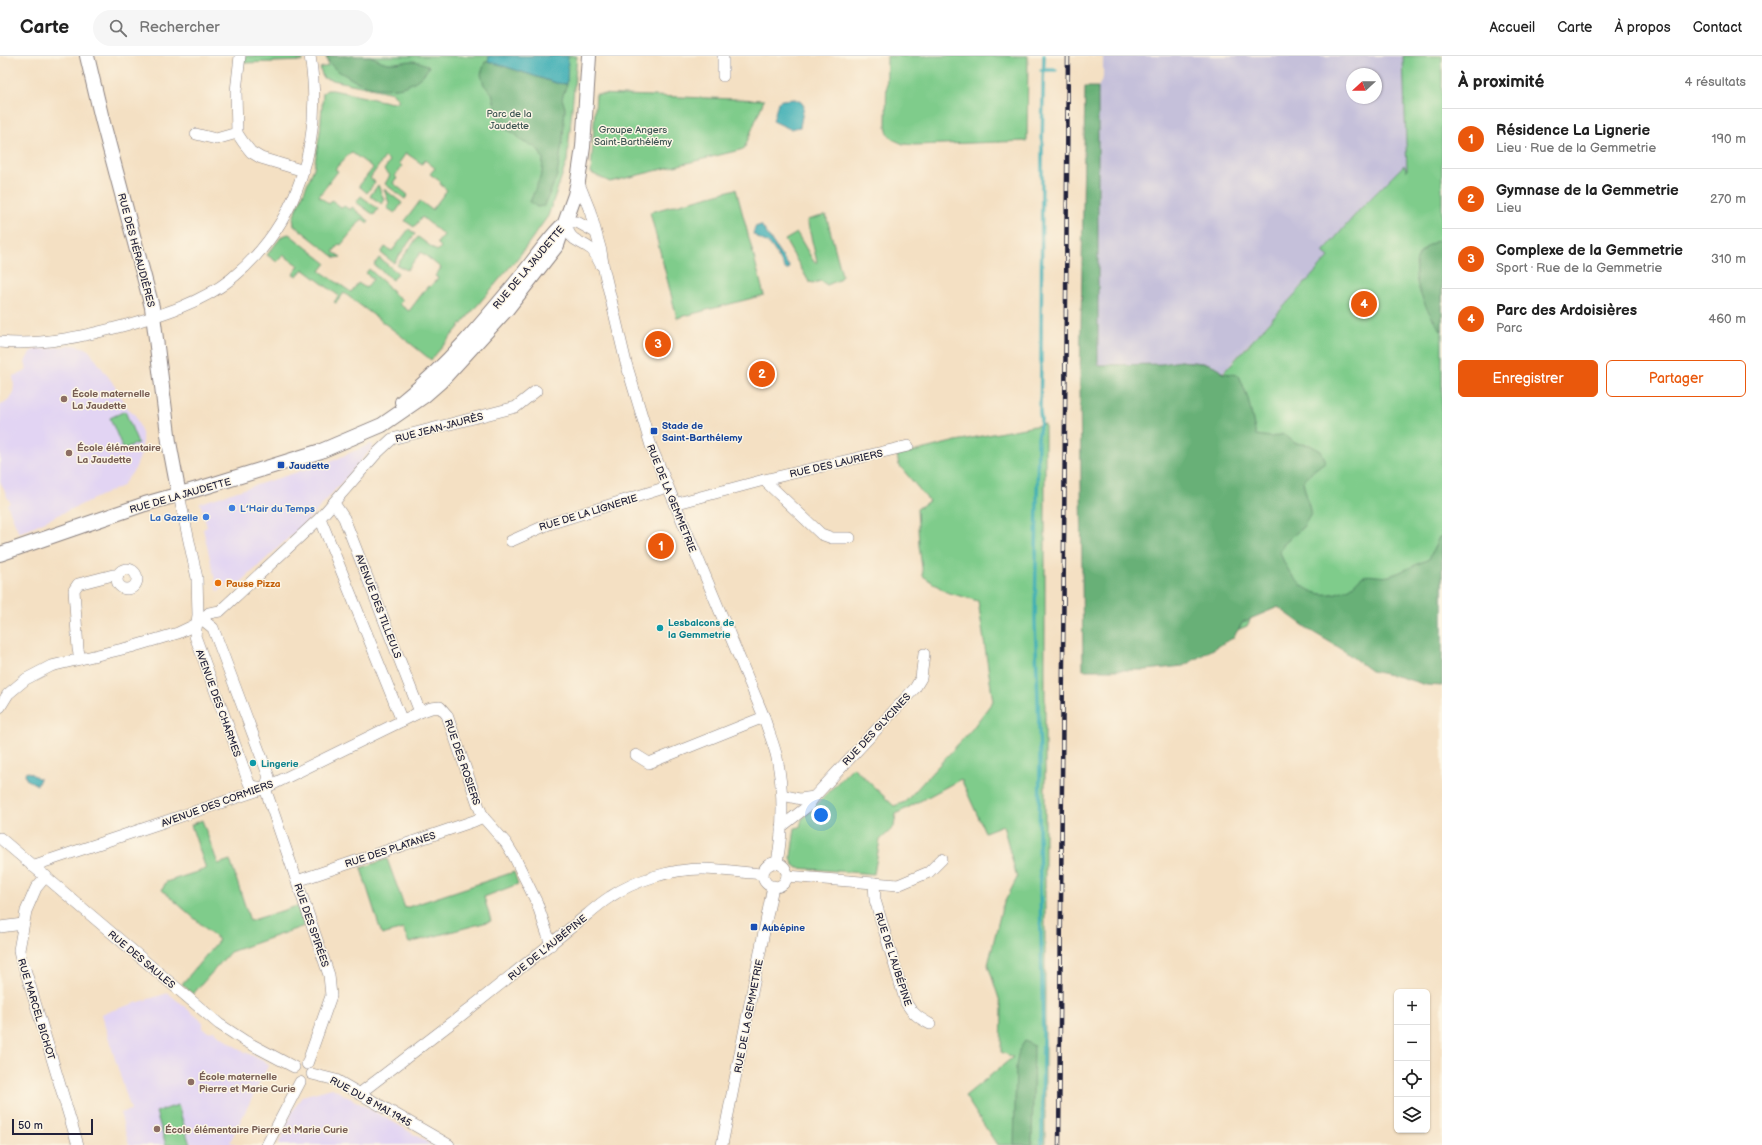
<!DOCTYPE html>
<html lang="fr">
<head>
<meta charset="utf-8">
<style>
  :root { --surface:#fff; --page:#f6f6f6; --text:#222; --muted:#767676; --line:#e0e0e0; --accent:#ea580c }
  body { margin:0; font-family:"Balsamiq Sans",sans-serif; background:var(--page); color:var(--text) }
  .controls { position:absolute; right:12px; bottom:12px; display:grid; overflow:hidden; border-radius:6px; box-shadow:0 1px 3px #0004 }
  .controls button { width:36px; height:36px; display:grid; place-items:center; padding:0; border:0; border-bottom:1px solid var(--line); background:var(--surface); color:var(--text); font:20px sans-serif }
  .compass { position:absolute; left:1346px; top:12px; width:36px; height:36px; border-radius:50%; background:var(--surface); box-shadow:0 1px 3px #0004; rotate:249deg }
  .scale { position:absolute; left:12px; bottom:10px; width:81px; box-sizing:border-box; padding-left:4px; border:2px solid #22223b; border-top:0; font-size:11px; line-height:14px; white-space:nowrap; color:#22223b; -webkit-text-stroke:3px #fcf5e5; paint-order:stroke }
  .you { position:absolute; left:821px; top:759px; width:14px; height:14px; margin:-10px; border:3px solid #fff; border-radius:50%; background:#1a73e8; box-shadow:0 0 0 6px #1a73e833 }
  .badge { display:grid; place-items:center; width:26px; height:26px; border-radius:50%; background:var(--accent); color:#fff; font-size:13px; font-weight:700 }
  .pin { position:absolute; translate:-50% -50%; border:2px solid #fff; box-shadow:0 1px 4px #0006 }
  .list { margin:0; padding:0; list-style:none }
  h2 { display:flex; justify-content:space-between; align-items:center; height:52px; margin:0; padding:0 16px; font-size:17px }
  h2 small { font-size:13px; font-weight:400; color:var(--muted) }
  .list li { display:grid; grid-template-columns:26px 1fr auto; gap:12px; align-items:center; box-sizing:border-box; height:60px; padding:0 16px; border-top:1px solid var(--line) }
  .list b { display:block; font-size:15px; white-space:nowrap }
  .list p { margin:0; font-size:13px; white-space:nowrap; color:var(--muted) }
  .list em { font-size:13px; font-style:normal; color:var(--muted) }
  .actions { display:flex; gap:8px; padding:12px 16px }
  .actions a { flex:1; padding:9px 0; border:1px solid var(--accent); border-radius:6px; text-align:center; font-size:14px; color:var(--accent) }
  .actions .main { background:var(--accent); color:#fff }
  .icon { flex:none; width:22px; height:22px; fill:none; stroke:currentColor; stroke-width:2; stroke-linecap:round; stroke-linejoin:round }
  .map { position:relative; flex:none; width:1442px; height:1089px; overflow:hidden }
  header { display:flex; align-items:center; gap:24px; box-sizing:border-box; height:56px; padding:0 20px; background:var(--surface); border-bottom:1px solid var(--line) }
  header strong { font-size:19px }
  nav { display:flex; gap:22px; margin-inline-start:auto; font-size:14px }
  .search { width:280px; height:36px; background:var(--page); display:flex; align-items:center; gap:10px; box-sizing:border-box; padding:0 14px; border-radius:22px; color:var(--muted); font-size:15px }
  main { display:flex }
  aside { flex:1; background:var(--surface) }
  .map>svg:first-child { display:block }
  .built { fill:#e2d4f3 }
  .industrial { fill:#c5c0da; fill-rule:evenodd }
  .green { fill:#7fcc8b; stroke:#507763 }
  .forest { fill:#67b077; stroke:#446959 }
  .water { fill:#3badb4; stroke:#2e6878 }
  .lines { fill:none; stroke-linecap:round; stroke-linejoin:round }
  .stream { stroke:#3badb4; stroke-width:3.5 }
  .minor-casing { stroke:#8b817f; stroke-width:12 }
  .tertiary-casing { stroke:#8b817f; stroke-width:16 }
  .minor { stroke:#fff; stroke-width:11 }
  .tertiary { stroke:#fff; stroke-width:14 }
  .rail-casing { stroke:#22223b; stroke-width:4.5 }
  .rail { stroke:#fcf5e5; stroke-width:3; stroke-dasharray:9; stroke-linecap:butt }
  .education-dot { fill:#8d6e63; stroke:#fcf5e5; stroke-width:1.5 }
  .transit-dot { fill:#1a4fb4; stroke:#fcf5e5; stroke-width:1.5 }
  .shop-dot { fill:#3f7fe0; stroke:#fcf5e5; stroke-width:1.5 }
  .food-dot { fill:#e8710a; stroke:#fcf5e5; stroke-width:1.5 }
  .culture-dot { fill:#0f9aa8; stroke:#fcf5e5; stroke-width:1.5 }
  .labels { text-anchor:middle; stroke-width:3; stroke-linejoin:round; paint-order:stroke }
  .park-label { font-size:10px; fill:#3e5553; stroke:#fcf5e5 }
  .street-label { font-size:10px; fill:#22223b; stroke:#fcf5e5 }
  .education-label { font-size:10px; font-weight:bold; fill:#785e54; stroke:#fcf5e5; text-anchor:start }
  .transit-label { font-size:10px; font-weight:bold; fill:#164399; stroke:#fcf5e5; text-anchor:start }
  .shop-label { font-size:10px; font-weight:bold; fill:#366cbe; stroke:#fcf5e5; text-anchor:start }
  .food-label { font-size:10px; font-weight:bold; fill:#c56008; stroke:#fcf5e5; text-anchor:start }
  .culture-label { font-size:10px; font-weight:bold; fill:#0d838f; stroke:#fcf5e5; text-anchor:start }
</style>
</head>
<body>
<header>
<strong>Carte</strong>
<div class="search"><svg class="icon" aria-label="search" viewBox="0 0 24 24"><circle cx="10" cy="10" r="6"/><path d="M15 15l6 6"/></svg>Rechercher</div>
<nav><a>Accueil</a><a>Carte</a><a>À propos</a><a>Contact</a></nav>
</header>
<main>
<div class="map">
<svg width="1442" height="1089" viewBox="0 0 1442 1089">
  <rect width="100%" height="100%" fill="#fcf5e5"/>
  <filter id="ink" filterUnits="userSpaceOnUse"><feTurbulence type="fractalNoise" baseFrequency=".025" numOctaves="2"/><feDisplacementMap in="SourceGraphic" scale="8" xChannelSelector="R" yChannelSelector="G"/><feConvolveMatrix kernelMatrix="1 2 1 2 8 2 1 2 1" color-interpolation-filters="sRGB"/></filter>
  <filter id="wash" filterUnits="userSpaceOnUse"><feTurbulence type="fractalNoise" baseFrequency=".012" numOctaves="4" result="noise"/><feDisplacementMap in="SourceGraphic" scale="16" xChannelSelector="R" yChannelSelector="G"/><feGaussianBlur stdDeviation="0.9" result="paint"/><feColorMatrix in="noise" values="0 0 0 0 0 0 0 0 0 0 0 0 0 0 0 0 0 1.4 0 .05"/><feComposite in="paint" operator="in"/></filter>
  <g filter="url(#wash)">
    <rect width="100%" height="100%" fill="#f4e0c3"/>
    <g class="built">
      <polygon points="75,289 86,292 90,296 115,330 125,349 135,359 142,377 142,396 135,413 122,430 19,477 7,448 10,447 0,425 0,349 8,344 13,337 14,330 13,320 27,314 25,306 30,296 34,294"/>
      <polygon points="370,388 373,389 372,392 311,461 238,529 231,524 218,536 203,473 207,471 200,447 332,405"/>
      <polygon points="168,937 203,966 203,972 208,976 214,975 239,993 269,1008 230,1086 236,1089 129,1089 120,1057 131,1054 101,958"/>
      <polygon points="332,1032 395,1067 432,1089 278,1089 291,1058 302,1040"/>
    </g>
    <path class="industrial" d="M1103,0H1403L1407,117L1222,317L1210,308L1180,305L1162,308L1098,309V31L1103,22ZM1352,18H1376V42H1352Z"/>
    <g class="green">
      <polygon points="245,0 302,0 303,5 244,7"/>
      <polygon points="326,0 577,0 567,105 548,160 520,199 431,304 400,279 344,237 336,247 334,246 339,240 303,213 297,220 293,218 299,210 283,199 277,206 267,199 282,180 289,178 326,207 320,215 351,236 358,227 366,232 373,223 366,217 369,213 388,230 388,231 393,235 392,237 402,244 399,248 409,255 428,230 430,231 438,222 435,220 441,212 421,196 407,214 397,209 418,181 437,195 441,191 437,187 444,179 422,161 414,171 405,165 420,145 432,154 447,134 440,128 441,126 430,118 435,112 425,104 422,108 406,97 399,107 402,110 395,120 397,122 393,127 408,139 405,143 385,128 390,119 384,114 390,105 385,101 370,122 375,126 367,137 359,130 373,112 351,96 335,113 338,115 319,140 329,148 332,144 342,152 344,150 350,154 352,151 369,165 368,167 362,163 341,189 339,188 333,196 341,201 336,202 332,199 294,169 293,162 314,112 320,76 323,37 327,34 333,34 392,47 399,45 393,37 323,22 320,12 328,10"/>
      <polygon points="887,0 1028,0 1027,85 915,89 903,88 892,83 888,78 886,71"/>
      <path d="M1403,0H1442V546L1263,549L1251,562L1247,570L1211,585L1180,305C1195,307 1213,305 1223,317L1329,201L1323,196L1361,152L1404,109L1407,115Z"/>
      <polygon points="596,38 764,44 744,93 610,126 591,117"/>
      <polygon points="378,129 384,144 382,148 370,140"/>
      <polygon points="384,133 402,147 395,157 387,152 389,147"/>
      <polygon points="736,133 764,239 677,262 650,156"/>
      <polygon points="361,140 378,153 374,159 356,146"/>
      <polygon points="826,159 842,219 839,224 827,229 821,225 814,227 809,226 785,184 797,177 814,206 817,206 807,164"/>
      <polygon points="409,173 415,178 394,207 381,197 385,191 392,195"/>
      <polygon points="379,202 398,217 393,224 374,209"/>
      <polygon points="125,355 138,387 123,393 110,362"/>
      <polygon points="1045,368 1045,1089 997,1089 965,1040 1013,1001 1001,996 1002,952 988,909 1002,851 1017,822 1003,769 985,776 961,723 896,758 894,771 880,784 874,818 798,812 793,808 791,801 795,772 800,771 802,763 853,711 894,750 905,746 972,673 993,645 978,545 946,536 923,520 919,489 917,453 929,445 899,409 897,400 956,385"/>
      <polygon points="202,764 218,808 230,804 250,865 297,850 304,870 230,896 193,938 182,928 219,884 162,834 166,826 206,813 191,769"/>
      <polygon points="387,803 405,852 514,816 518,828 484,841 491,865 409,887 403,873 382,879 363,819 361,812"/>
      <polygon points="178,1049 190,1089 166,1089 156,1056"/>
    </g>
    <g class="forest">
      <path d="M327,0C338,0 361,0 370,0C376,2 381,6 388,7C404,8 414,0 429,11C411,41 370,36 345,19C336,14 329,10 327,0Z"/>
      <polygon points="488,5 556,27 567,28 562,42 565,52 563,81 557,120 544,150 537,151 530,146 542,117 543,103 539,95 535,91 523,86 514,77 503,72 498,62 492,37 484,29 481,18 485,6"/>
      <path d="M1085,31H1098V309L1162,308L1180,305L1210,308L1219,312L1222,317L1239,319L1248,342L1256,379L1271,381L1284,378L1295,387L1310,389L1321,395L1326,405L1313,415L1303,426L1311,458L1303,471L1284,488L1280,496C1290,526 1315,549 1347,533C1354,531 1358,522 1364,520C1372,518 1381,522 1389,520C1403,516 1416,508 1429,503L1439,481L1442,480V630L1426,629L1400,621L1371,615L1340,592L1311,575L1278,551L1243,566L1233,582L1183,610L1146,614H1083L1080,327Z"/>
      <path d="M1442,183V275C1428,259 1409,223 1418,201C1422,192 1433,186 1442,183Z"/>
      <polygon points="1025,985 1034,990 1032,1089 1014,1089 1016,1010 1019,994"/>
    </g>
    <g class="water">
      <polygon points="489,0 568,0 567,28 556,27 488,5"/>
      <polygon points="795,43 801,46 804,50 800,71 790,73 773,65 778,46 782,44"/>
      <path d="M761,169L790,212L786,214C781,207 777,198 772,191C767,185 759,184 753,178L755,171Z"/>
      <polygon points="28,716 40,723 37,729 26,723 25,717"/>
    </g>
    <g class="lines">
      <g class="stream">
        <polyline points="1041,14 1056,14"/>
        <path d="M1042,1089L1043,977L1039,781L1040,700L1035,565L1038,382L1041,364L1040,356C1043,237 1040,119 1044,0"/>
      </g>
    </g>
  </g>
  <g filter="url(#ink)">
    <g class="lines">
      <g class="minor-casing">
        <g id="minor">
          <polyline points="240,0 236,35 237,77 243,86 251,96 261,102 304,115"/>
          <polyline points="723,20 723,0"/>
          <polyline points="196,78 216,83 237,77"/>
          <path d="M578,125L590,155L601,195L604,214L626,307L651,390L764,661C768,675 774,688 777,702C784,736 783,773 777,807"/>
          <path d="M595,176L577,166H565C571,187 576,182 591,193C595,196 598,204 601,209"/>
          <path d="M0,286C41,290 86,280 126,269C161,259 201,247 231,223C298,169 324,84 310,0"/>
          <polyline points="764,424 821,478 832,482 850,482"/>
          <polyline points="179,439 197,522 198,559 195,580 249,727 251,730 264,732"/>
          <polyline points="334,447 344,462 420,656"/>
          <polyline points="674,448 764,424 908,390"/>
          <polyline points="320,462 402,665"/>
          <polyline points="511,485 549,468 667,431"/>
          <circle cx="127" cy="523" r="10"/>
          <polyline points="203,564 213,572 269,721 265,732"/>
          <polyline points="80,603 78,593 74,534 78,528 113,519 118,520"/>
          <polyline points="0,651 8,638 26,623 51,610 131,591 178,577 197,568 209,557 220,555 320,462 376,398 392,383 516,351 536,335"/>
          <polyline points="636,699 649,707 764,661"/>
          <polyline points="265,732 329,919 331,940 307,1008"/>
          <polyline points="782,739 800,743 814,741"/>
          <polyline points="781,771 808,750 814,741 915,632 921,622 924,598"/>
          <polyline points="0,782 219,968 245,985 294,1011"/>
          <circle cx="775" cy="819" r="12"/>
          <polyline points="32,810 265,732 420,656 431,652 440,651 447,659 479,751 483,761 506,787 514,800 537,847 551,889"/>
          <polyline points="46,820 36,832 26,855 19,894 21,904 25,913 78,1089"/>
          <polyline points="787,820 898,829 929,816 942,803"/>
          <polyline points="297,825 474,765 483,761"/>
          <path d="M874,827L875,844L906,947C912,957 919,962 930,968"/>
          <polyline points="0,871 23,868"/>
          <polyline points="312,1018 336,1024 449,1089"/>
          <path d="M359,1038L458,962L588,858C595,852 602,846 610,841C635,824 672,813 702,813C723,813 743,817 763,818"/>
          <polyline points="267,1089 300,1026"/>
          <polyline points="722,1089 773,830"/>
        </g>
      </g>
      <g class="tertiary-casing">
        <g id="tertiary">
          <polyline points="87,0 102,63 152,251 169,386 179,439"/>
          <path d="M402,346C447,310 486,263 523,218C536,202 547,185 561,171"/>
          <polyline points="0,498 145,448 208,430 321,395 382,369 424,340 440,326 507,253 557,189 575,139 578,125 583,91 589,0"/>
        </g>
      </g>
      <use href="#minor" class="minor"/>
      <use href="#tertiary" class="tertiary"/>
      <g class="rail-casing">
        <polyline id="rail" points="1059,1089 1068,0"/>
      </g>
      <use href="#rail" class="rail"/>
    </g>
  </g>
  <g class="education-dot">
    <circle cx="64" cy="343" r="4"/>
    <circle cx="69" cy="397" r="4"/>
    <circle cx="191" cy="1026" r="4"/>
    <circle cx="157" cy="1073" r="4"/>
  </g>
  <g class="transit-dot">
    <rect x="650" y="371" width="8" height="8" rx="2"/>
    <rect x="277" y="405" width="8" height="8" rx="2"/>
    <rect x="750" y="867" width="8" height="8" rx="2"/>
  </g>
  <g class="shop-dot">
    <circle cx="232" cy="452" r="4"/>
    <circle cx="206" cy="461" r="4"/>
  </g>
  <circle class="food-dot" cx="218" cy="527" r="4"/>
  <g class="culture-dot">
    <circle cx="660" cy="572" r="4"/>
    <circle cx="253" cy="707" r="4"/>
  </g>
  <g class="labels">
    <g class="park-label">
      <text x="509" y="61">Parc de la<tspan x="509" dy="12">Jaudette</tspan></text>
      <text x="633" y="77">Groupe Angers<tspan x="633" dy="12">Saint-Barthélémy</tspan></text>
    </g>
    <g class="street-label">
      <text transform="translate(137 194) rotate(75)" y="4">RUE DES HÉRAUDIÈRES</text>
      <text transform="translate(528 211) rotate(-50)" y="4">RUE DE LA JAUDETTE</text>
      <text transform="translate(439 371) rotate(-15)" y="4">RUE JEAN-JAURÈS</text>
      <text transform="translate(836 407) rotate(-13)" y="4">RUE DES LAURIERS</text>
      <text transform="translate(180 439) rotate(-16)" y="4">RUE DE LA JAUDETTE</text>
      <text transform="translate(672 442) rotate(68)" y="4">RUE DE LA GEMMETRIE</text>
      <text transform="translate(588 456) rotate(-17)" y="4">RUE DE LA LIGNERIE</text>
      <text transform="translate(379 550) rotate(69)" y="4">AVENUE DES TILLEULS</text>
      <text transform="translate(219 647) rotate(70)" y="4">AVENUE DES CHARMES</text>
      <text transform="translate(876 673) rotate(-47)" y="4">RUE DES GLYCINES</text>
      <text transform="translate(463 706) rotate(71)" y="4">RUE DES ROSIERS</text>
      <text transform="translate(217 747) rotate(-20)" y="4">AVENUE DES CORMIERS</text>
      <text transform="translate(390 793) rotate(-18)" y="4">RUE DES PLATANES</text>
      <text transform="translate(312 869) rotate(71)" y="4">RUE DES SPIRÉES</text>
      <text transform="translate(547 891) rotate(-39)" y="4">RUE DE L’AUBÉPINE</text>
      <text transform="translate(142 903) rotate(40)" y="4">RUE DES SAULES</text>
      <text transform="translate(894 903) rotate(72)" y="4">RUE DE L’AUBÉPINE</text>
      <text transform="translate(37 953) rotate(73)" y="4">RUE MARCEL BICHOT</text>
      <text transform="translate(748 960) rotate(-79)" y="4">RUE DE LA GEMMETRIE</text>
      <text transform="translate(371 1045) rotate(29)" y="4">RUE DU 8 MAI 1945</text>
    </g>
    <g class="education-label">
      <text x="72" y="341">École maternelle<tspan x="72" dy="12">La Jaudette</tspan></text>
      <text x="77" y="395">École élémentaire<tspan x="77" dy="12">La Jaudette</tspan></text>
      <text x="199" y="1024">École maternelle<tspan x="199" dy="12">Pierre et Marie Curie</tspan></text>
      <text x="165" y="1077">École élémentaire Pierre et Marie Curie</text>
    </g>
    <g class="transit-label">
      <text x="662" y="373">Stade de<tspan x="662" dy="12">Saint-Barthélemy</tspan></text>
      <text x="289" y="413">Jaudette</text>
      <text x="762" y="875">Aubépine</text>
    </g>
    <g class="shop-label">
      <text x="240" y="456">L’Hair du Temps</text>
      <text x="198" y="465" text-anchor="end">La Gazelle</text>
    </g>
    <g class="food-label">
      <text x="226" y="531">Pause Pizza</text>
    </g>
    <g class="culture-label">
      <text x="668" y="570">Lesbalcons de<tspan x="668" dy="12">la Gemmetrie</tspan></text>
      <text x="261" y="711">Lingerie</text>
    </g>
  </g>
</svg>
<div class="controls">
<button>+</button>
<button>−</button>
<button><svg class="icon" aria-label="locate" viewBox="0 0 24 24"><circle cx="12" cy="12" r="6"/><path d="M12 2v4M12 18v4M2 12h4M18 12h4"/></svg></button>
<button><svg class="icon" aria-label="layers" viewBox="0 0 24 24"><path d="M12 4l9 5-9 5-9-5zM3 14l9 5 9-5"/></svg></button>
</div>
<svg class="compass" viewBox="-18 -18 36 36"><path d="M0-13l5 13h-10z" fill="#e53935"/><path d="M0 13l5-13h-10z" fill="#767676"/></svg>
<div class="scale">50 m</div>
<div class="you"></div>
<div class="pin badge" style="left:661px;top:490px">1</div>
<div class="pin badge" style="left:762px;top:318px">2</div>
<div class="pin badge" style="left:658px;top:288px">3</div>
<div class="pin badge" style="left:1364px;top:248px">4</div>
</div>
<aside>
<h2>À proximité<small>4 résultats</small></h2>
<ul class="list">
<li><span class="badge">1</span><div><b>Résidence La Lignerie</b><p>Lieu · Rue de la Gemmetrie</p></div><em>190 m</em></li>
<li><span class="badge">2</span><div><b>Gymnase de la Gemmetrie</b><p>Lieu</p></div><em>270 m</em></li>
<li><span class="badge">3</span><div><b>Complexe de la Gemmetrie</b><p>Sport · Rue de la Gemmetrie</p></div><em>310 m</em></li>
<li><span class="badge">4</span><div><b>Parc des Ardoisières</b><p>Parc</p></div><em>460 m</em></li>
</ul>
<div class="actions"><a class="main">Enregistrer</a><a>Partager</a></div>
</aside>
</main>
</body>
</html>
